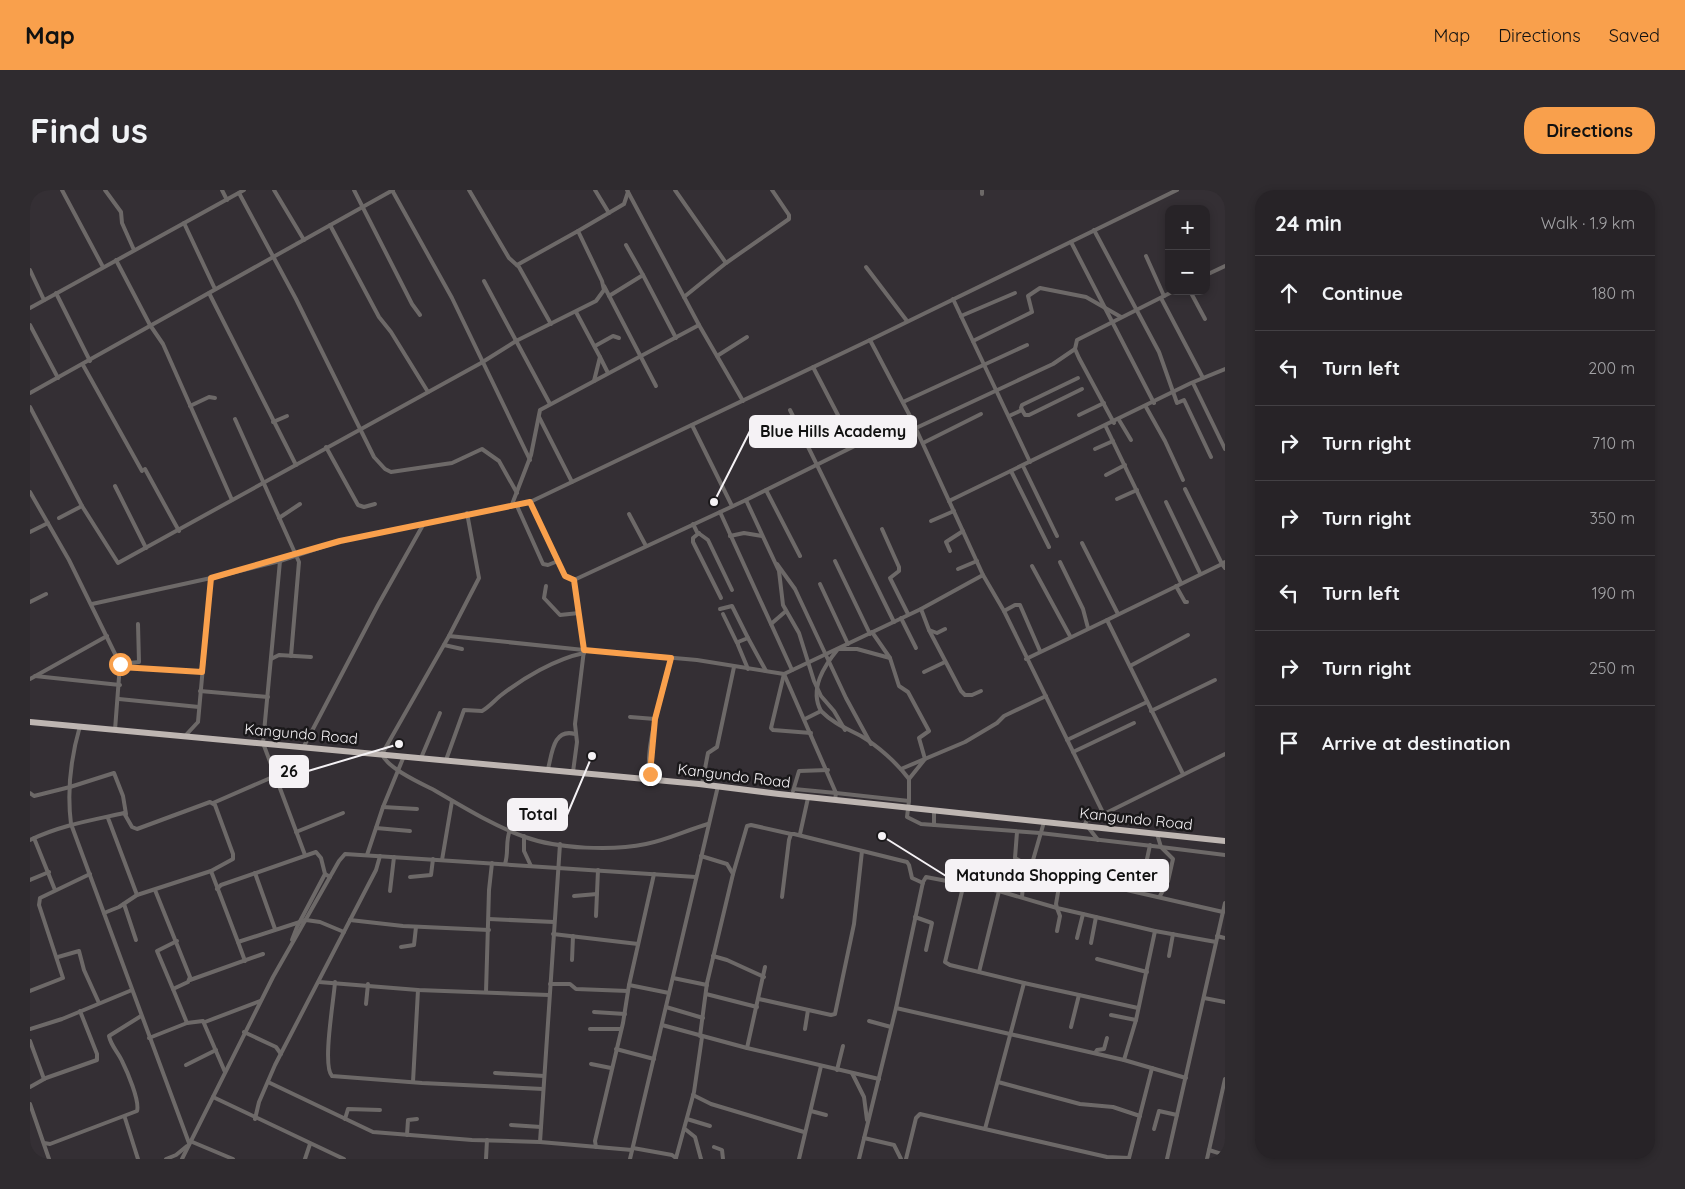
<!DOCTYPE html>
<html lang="en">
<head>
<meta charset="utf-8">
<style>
  :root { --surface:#272327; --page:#2f2b2f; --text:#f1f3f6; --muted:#a4a4a7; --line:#434044; --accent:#f9a04c }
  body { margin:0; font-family:Quicksand,sans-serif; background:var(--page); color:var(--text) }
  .controls { position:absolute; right:15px; top:15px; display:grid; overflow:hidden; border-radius:10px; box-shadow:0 2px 8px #0003 }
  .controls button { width:45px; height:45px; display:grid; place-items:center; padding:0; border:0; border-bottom:1px solid var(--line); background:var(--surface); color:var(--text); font:25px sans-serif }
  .stop { position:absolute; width:15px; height:15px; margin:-11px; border:4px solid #f9a04c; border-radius:50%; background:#fff }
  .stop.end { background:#f9a04c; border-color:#fff; box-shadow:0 1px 5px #0008 }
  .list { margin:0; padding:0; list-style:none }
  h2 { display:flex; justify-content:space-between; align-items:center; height:65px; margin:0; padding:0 20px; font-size:21px }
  h2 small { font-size:16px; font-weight:400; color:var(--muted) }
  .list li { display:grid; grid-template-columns:32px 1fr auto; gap:15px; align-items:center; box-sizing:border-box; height:75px; padding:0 20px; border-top:1px solid var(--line) }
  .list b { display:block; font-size:19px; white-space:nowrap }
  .list em { font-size:16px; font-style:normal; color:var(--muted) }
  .icon { flex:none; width:28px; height:28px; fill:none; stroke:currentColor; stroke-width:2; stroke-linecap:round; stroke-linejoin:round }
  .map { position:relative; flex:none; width:1195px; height:969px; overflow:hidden; border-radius:20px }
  header { display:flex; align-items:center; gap:30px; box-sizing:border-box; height:70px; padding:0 25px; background:var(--accent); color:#111 }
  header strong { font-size:24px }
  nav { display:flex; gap:28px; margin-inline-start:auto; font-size:18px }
  .intro { display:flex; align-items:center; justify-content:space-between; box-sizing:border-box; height:120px; padding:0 30px }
  h1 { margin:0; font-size:35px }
  .button { padding:12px 22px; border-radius:20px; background:var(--accent); color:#111; font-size:18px; font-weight:700 }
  main { display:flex; gap:30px; padding:0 30px }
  aside { flex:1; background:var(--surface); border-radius:20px; box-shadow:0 2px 8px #0003 }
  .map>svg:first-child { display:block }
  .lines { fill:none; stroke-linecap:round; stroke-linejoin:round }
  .street { stroke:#6d6968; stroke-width:4 }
  .highway { stroke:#beb6b2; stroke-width:6 }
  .route { stroke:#f9a04c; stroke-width:6 }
  .labels { text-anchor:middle; stroke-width:5; stroke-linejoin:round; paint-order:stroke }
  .street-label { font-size:15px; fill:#f5f2f5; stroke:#1a181a }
  .leader { fill:none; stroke:#f5f2f5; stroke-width:2 }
  .callout-dot { fill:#f5f2f5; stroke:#1a181a; stroke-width:2 }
  .callout { fill:#f5f2f5; stroke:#f5f2f5; stroke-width:2 }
  .callout-label { font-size:16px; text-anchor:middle; font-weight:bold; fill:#111 }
</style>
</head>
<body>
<header>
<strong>Map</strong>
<nav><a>Map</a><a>Directions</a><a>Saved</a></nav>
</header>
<div class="intro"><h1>Find us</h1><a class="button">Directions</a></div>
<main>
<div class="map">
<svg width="1195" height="969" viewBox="0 0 1195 969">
  <rect width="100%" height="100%" fill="#342f34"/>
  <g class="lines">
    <g class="street">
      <polyline points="32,0 73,77"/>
      <polyline points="75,0 91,22 92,33 104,60"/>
      <polyline points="192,0 197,10"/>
      <polyline points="244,0 274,50"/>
      <polyline points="324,0 382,114 390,125"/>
      <polyline points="362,0 422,108 500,270"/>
      <polyline points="439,0 479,68 489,77 521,134"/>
      <polyline points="565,0 579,23"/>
      <polyline points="645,0 696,73 654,107"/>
      <polyline points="209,3 266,109 344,267 355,279 361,282 422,273 452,259 469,271 487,303"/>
      <polyline points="952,4 952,0"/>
      <polyline points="154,33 185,99"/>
      <polyline points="300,35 349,127 361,142 398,202"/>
      <polyline points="1064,40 1129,162 1147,213 1154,210 1181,267"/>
      <polyline points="1041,52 1124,213"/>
      <polyline points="1116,66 1134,106"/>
      <polyline points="86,70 120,135 133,154 202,310"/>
      <polyline points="696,73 759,29 759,25 742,0"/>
      <polyline points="487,75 548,41"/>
      <polyline points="836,77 877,131"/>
      <polyline points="0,80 14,110"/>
      <polyline points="613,85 646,148"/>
      <polyline points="1176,85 1195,76"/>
      <polyline points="454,91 520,214"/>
      <polyline points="574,96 626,196"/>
      <polyline points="1160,101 1175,129"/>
      <polyline points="26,103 60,171"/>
      <polyline points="179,103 266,275"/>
      <polyline points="579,106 613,85 596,55"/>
      <polyline points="1131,108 1173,188"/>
      <polyline points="923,109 1000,272"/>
      <polyline points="0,118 214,0"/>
      <polyline points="546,122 570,167 564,191"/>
      <polyline points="931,126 985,103"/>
      <polyline points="0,135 28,188"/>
      <polyline points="669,135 713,211"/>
      <polyline points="840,150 881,228 953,385 974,421 1081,639"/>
      <polyline points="943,151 1002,122 998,106 1010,98 1056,107 1091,127"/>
      <polyline points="565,156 583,146 589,148"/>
      <polyline points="687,166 717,147"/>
      <polyline points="570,167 578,183"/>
      <polyline points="53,175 112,281"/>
      <polyline points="783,177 824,256"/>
      <polyline points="1048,188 992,215 991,218 995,225 999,225 1052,199"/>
      <polyline points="1163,193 1195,259"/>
      <polyline points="0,203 363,0"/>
      <polyline points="873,212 997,155"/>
      <polyline points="160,216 179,207 185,208"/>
      <polyline points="0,217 52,316 88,373 451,173 486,151 566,111 574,100 572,91 548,41 594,14 598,2"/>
      <polyline points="1116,217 1135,251 1153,290"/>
      <polyline points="760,220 864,432"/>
      <polyline points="1049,225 1074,213"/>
      <polyline points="979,226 992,220"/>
      <polyline points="509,227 542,292"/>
      <polyline points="205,229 269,372 261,466"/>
      <polyline points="1089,230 1101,250"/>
      <polyline points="243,232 257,226"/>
      <polyline points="1084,233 1049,168 1045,159 1047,150 1144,101"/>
      <polyline points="662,235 702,316"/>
      <polyline points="1076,237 1151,393"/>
      <polyline points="886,238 1023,174 1045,159"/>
      <polyline points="893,253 951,224"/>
      <polyline points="296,257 328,315 334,317 345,314"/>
      <polyline points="1065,259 1083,251"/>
      <polyline points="993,276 1027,346"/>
      <polyline points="115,279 149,341"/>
      <polyline points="981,281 1019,357"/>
      <polyline points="1076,285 1095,275"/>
      <polyline points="85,296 116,358"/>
      <polyline points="736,300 770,366"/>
      <polyline points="0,302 39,370 90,474 85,540"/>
      <polyline points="1087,309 1107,300"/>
      <polyline points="716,310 749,381 753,415 769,443 784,491 791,506 804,521 815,540"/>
      <polyline points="919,311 1161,193 1195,179"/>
      <polyline points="500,312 535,386 544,390 716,310 881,228"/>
      <polyline points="1136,312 1170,383"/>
      <polyline points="487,316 513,374 518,375 528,371"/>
      <polyline points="481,317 501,265 510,220 669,135 597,0"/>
      <polyline points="690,322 762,480"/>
      <polyline points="599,324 616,356"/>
      <polyline points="29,328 52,316"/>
      <polyline points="249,328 270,314"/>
      <polyline points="901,331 924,321"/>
      <polyline points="663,334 667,342 678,350 702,400"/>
      <polyline points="852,339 869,377 869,381 860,388 878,424"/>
      <polyline points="0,342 18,333"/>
      <polyline points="669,343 663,348 663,352 691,408"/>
      <polyline points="700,346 714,343 732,346"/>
      <polyline points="1052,353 1088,424"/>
      <polyline points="920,361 916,352 933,341"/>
      <polyline points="250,371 233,553 275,665"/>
      <polyline points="805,371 840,444"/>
      <polyline points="1030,372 1053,419 1058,438"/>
      <polyline points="1195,372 1192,374 1195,378"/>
      <polyline points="747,374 765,399 816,508 841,554"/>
      <polyline points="1002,376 1040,446"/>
      <polyline points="928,379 947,371"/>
      <polyline points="544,390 554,460 667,470 754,484 891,419 899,440 907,443 915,439"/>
      <polyline points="790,394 818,454"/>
      <polyline points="516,396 514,408 530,425 549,423"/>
      <polyline points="1146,396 1155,412 1157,412"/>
      <polyline points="0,412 16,404"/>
      <polyline points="62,414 181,388 250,371 310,351 500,312 840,150 1147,0"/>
      <polyline points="690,419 702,416 718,448 708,452 708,455 718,479"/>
      <polyline points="891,419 953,385"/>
      <polyline points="974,421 985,415 990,415 1010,461"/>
      <polyline points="693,424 707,453"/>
      <polyline points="871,428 886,458"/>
      <polyline points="1077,430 1192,374 1155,299"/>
      <polyline points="741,434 756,421"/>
      <polyline points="899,440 931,501 935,505 942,505 951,501"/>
      <polyline points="419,446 449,388 437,323"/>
      <polyline points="718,448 736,481"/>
      <polyline points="414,455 432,459"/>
      <polyline points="241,469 249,465 281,467"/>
      <polyline points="996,469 1077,430 1153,584"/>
      <polyline points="90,474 109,472 108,434"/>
      <polyline points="1100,476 1158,445"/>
      <polyline points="91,477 172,482"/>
      <polyline points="894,482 915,472"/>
      <polyline points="754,484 806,603 764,599"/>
      <polyline points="754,484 741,538 743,540 781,543"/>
      <polyline points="5,486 90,495"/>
      <polyline points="0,489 77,446"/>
      <polyline points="170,501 238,507"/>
      <polyline points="89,509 169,517"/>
      <path d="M791,521C779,499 794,476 808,459H827L860,468"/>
      <polyline points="1121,521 1185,490"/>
      <polyline points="600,527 625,529"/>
      <path d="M775,529L791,521C804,534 816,538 831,546C848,556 867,573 879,589"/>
      <path d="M50,536C41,567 37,602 41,634L159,953"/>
      <polyline points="155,546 168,532 181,388"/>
      <polyline points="1037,550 1117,512"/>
      <polyline points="273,558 348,415 393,335"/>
      <polyline points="1043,562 1104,533"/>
      <polyline points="391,568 410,523"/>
      <path d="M416,570L434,520L452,521C459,517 464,511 470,506C493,488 525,469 554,463"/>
      <path d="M518,579C522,564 523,538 545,544"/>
      <polyline points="871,579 935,552 967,533 974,526 1016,506"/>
      <path d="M543,582L547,552L545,534L554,460L419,446L352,564C357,578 390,593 404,600C433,617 464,636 495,647C528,659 583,661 616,654C637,650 657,640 678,634"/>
      <path d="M622,590C610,565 636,497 641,468"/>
      <polyline points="672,594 678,563 687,557 704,477"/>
      <polyline points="763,601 769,581 798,580"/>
      <polyline points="0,603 4,606 40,597 84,583 93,606 96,624"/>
      <polyline points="805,610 806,603 879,611 879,589 895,569 889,548 899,541 878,502 869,496 860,468 842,442"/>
      <polyline points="879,611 877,627 891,634 1010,643 1131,657 1143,669 1138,691 1130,706"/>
      <polyline points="183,613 245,586"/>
      <polyline points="353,617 387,619"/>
      <polyline points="1014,632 1001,677 1031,685"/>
      <polyline points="904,635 904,621"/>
      <polyline points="1054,636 1057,630 1072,625 1195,564"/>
      <polyline points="1058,637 1068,650"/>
      <polyline points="346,638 380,641"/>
      <polyline points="266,642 313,623"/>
      <polyline points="987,642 985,668 1001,677 993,695 992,707"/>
      <polyline points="770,644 778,608"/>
      <polyline points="1127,644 1131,657 1195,665"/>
      <polyline points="494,646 494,661 501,676"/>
      <polyline points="4,648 25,700"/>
      <path d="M0,650C31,635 63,630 94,623L102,637L107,639L180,612L185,615L203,664V669L181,681L107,705L78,628"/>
      <polyline points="337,665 353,617 374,566"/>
      <polyline points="412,670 422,611"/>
      <path d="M475,674C479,662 475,652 480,640"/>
      <polyline points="181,681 208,752 276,730 290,732 314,742"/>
      <polyline points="225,683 245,739"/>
      <polyline points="703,684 717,636 721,635 761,644"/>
      <polyline points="380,687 401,685 403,669"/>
      <polyline points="1113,688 1120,655"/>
      <polyline points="0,690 19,682"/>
      <polyline points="934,693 915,772 920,775 994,793"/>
      <polyline points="187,699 191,695 286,662 291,668 295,684 300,687"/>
      <polyline points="125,700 160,787 158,792 143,799 157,833"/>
      <polyline points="360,701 364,667"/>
      <polyline points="544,706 567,704"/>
      <polyline points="752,707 759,650 761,644 764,644 877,672 879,675 882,688 893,693"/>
      <polyline points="94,714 106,750"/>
      <polyline points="74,723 89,717 107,705"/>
      <polyline points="1053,724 1125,741"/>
      <polyline points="566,726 568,680"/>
      <polyline points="885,727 902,733 896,760"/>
      <polyline points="459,729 524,732"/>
      <polyline points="320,730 373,736 459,740"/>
      <polyline points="523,744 608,754"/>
      <polyline points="1187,746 1195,748"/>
      <polyline points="1047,748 1053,724 1027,718 1026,714 1031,685 1193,722"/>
      <polyline points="262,750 267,737 295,684"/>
      <polyline points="208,752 215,771"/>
      <polyline points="1061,753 1066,727"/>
      <polyline points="371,757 384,755 386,737"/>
      <polyline points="683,766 697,770 734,787"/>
      <polyline points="1139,766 1143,744"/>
      <polyline points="28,767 49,761 54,780 69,813"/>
      <polyline points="1067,769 1117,782"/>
      <polyline points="542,770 543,746"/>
      <polyline points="949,782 969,701"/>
      <polyline points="643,788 677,795"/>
      <polyline points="160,790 233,764"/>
      <polyline points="289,792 388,800 519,805"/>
      <path d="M305,792C304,809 292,876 302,886L392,893L513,899"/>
      <polyline points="520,794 540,794 546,799 598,801"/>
      <polyline points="599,795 639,803"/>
      <polyline points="143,799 127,761 147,751"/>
      <polyline points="0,801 33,788 9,715 10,708 60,684"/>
      <polyline points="456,802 459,700 462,673"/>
      <polyline points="676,804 727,817"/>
      <polyline points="1174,808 1195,812"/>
      <polyline points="729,809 801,825 805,824 824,734 832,661"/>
      <polyline points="336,814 338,794"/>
      <polyline points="636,817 673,828"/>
      <polyline points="866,818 893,692 896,687 969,701 1027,718 1030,726 1027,741"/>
      <polyline points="564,822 595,824"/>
      <polyline points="1081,825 1106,830"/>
      <polyline points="839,831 861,837"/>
      <polyline points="175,832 230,811"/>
      <polyline points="632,835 717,858 849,889"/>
      <polyline points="1041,837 1049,805 1108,818"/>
      <polyline points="0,839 32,829 102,800"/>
      <polyline points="560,839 591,839"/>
      <polyline points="775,839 778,820"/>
      <polyline points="214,842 246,857 251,864"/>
      <polyline points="670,846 677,793 703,684 697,674 671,666"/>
      <polyline points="119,848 157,833 173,831 195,882"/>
      <polyline points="0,851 14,889"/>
      <polyline points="717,858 735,777"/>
      <polyline points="586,859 624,869"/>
      <polyline points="1065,863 1067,860 1074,859 1077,848"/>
      <polyline points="1094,870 1106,830 1125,741 1186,752"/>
      <polyline points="561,874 581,878"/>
      <polyline points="156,875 186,860"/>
      <polyline points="807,880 813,856"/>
      <polyline points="465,883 514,886"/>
      <polyline points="822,883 834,907 837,930"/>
      <polyline points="238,892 343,942 442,950 510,952 602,960"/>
      <polyline points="383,892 388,800"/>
      <polyline points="968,892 1050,914 1083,917 1110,926"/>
      <polyline points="0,897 16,888 67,870 67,864 50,821"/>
      <polyline points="663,905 681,914 774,942"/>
      <polyline points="183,907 314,969"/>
      <polyline points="0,914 19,969"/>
      <polyline points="781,921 796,925"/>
      <polyline points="95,928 108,969"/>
      <polyline points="225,929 229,912 245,875 346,680 350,666"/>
      <polyline points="315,929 318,919 350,920"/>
      <polyline points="657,929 680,936"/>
      <polyline points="481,935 511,937"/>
      <polyline points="655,939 665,947 671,969"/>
      <polyline points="955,939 1077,967 1099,968 1122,878"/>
      <polyline points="1124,939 1129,921 1147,925"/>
      <polyline points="377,945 378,930 387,929"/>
      <polyline points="834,948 864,955 871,969"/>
      <polyline points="160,951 203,969"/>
      <polyline points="510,952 530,654"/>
      <path d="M14,953L20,954L107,921C110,911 97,881 92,871C88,862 81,856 79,846L111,826"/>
      <polyline points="566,957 565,951 593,833 599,795 624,684"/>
      <polyline points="684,957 692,960 693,969"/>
      <polyline points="603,958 642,965 646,968"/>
      <polyline points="1179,960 1195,965"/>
      <polyline points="646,968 664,902 672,847"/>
      <polyline points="136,969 146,965 157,956"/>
      <polyline points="152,969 243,787 309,671 315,664 666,687"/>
      <polyline points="275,969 280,954"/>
      <polyline points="456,969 457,950"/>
      <polyline points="600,969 688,596"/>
      <polyline points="769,969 791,876"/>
      <polyline points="829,969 866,818 1094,870 1156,888"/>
      <polyline points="876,969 886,928 890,924 955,939 994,793 1049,805"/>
      <polyline points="1137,969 1195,713"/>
      <polyline points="1177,969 1195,889"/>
    </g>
    <polyline class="highway" points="0,532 669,594 749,604 1195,651"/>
  </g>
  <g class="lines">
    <polyline class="route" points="90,474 91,477 172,482 181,388 310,351 500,312 535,386 544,390 554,460 641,468 625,529 620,584"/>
  </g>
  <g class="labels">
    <g class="street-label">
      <text transform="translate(271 544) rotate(5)" y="5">Kangundo Road</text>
      <text transform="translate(704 586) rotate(7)" y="5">Kangundo Road</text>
      <text transform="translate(1106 629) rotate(6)" y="5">Kangundo Road</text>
    </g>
  </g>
  <path class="leader" d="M684 312L720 241M369 554L278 581M562 566L537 625M852 646L916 686"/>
  <g class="callout-dot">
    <circle cx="684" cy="312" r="5"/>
    <circle cx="369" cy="554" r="5"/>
    <circle cx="562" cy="566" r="5"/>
    <circle cx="852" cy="646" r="5"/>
  </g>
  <g class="callout">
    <rect x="720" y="226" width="166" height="31" rx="5"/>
    <rect x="240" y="566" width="38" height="31" rx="5"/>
    <rect x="478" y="609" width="59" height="31" rx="5"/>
    <rect x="916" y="670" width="222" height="31" rx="5"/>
  </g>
  <g class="callout-label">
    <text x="803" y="247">Blue Hills Academy</text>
    <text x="259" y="587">26</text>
    <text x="508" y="630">Total</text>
    <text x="1027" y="691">Matunda Shopping Center</text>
  </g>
</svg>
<div class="controls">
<button>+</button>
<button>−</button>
</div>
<div class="stop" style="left:90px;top:474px"></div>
<div class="stop end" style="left:620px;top:584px"></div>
</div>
<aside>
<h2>24 min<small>Walk · 1.9 km</small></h2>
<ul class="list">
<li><svg class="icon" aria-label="ahead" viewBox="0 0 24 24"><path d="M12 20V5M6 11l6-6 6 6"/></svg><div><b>Continue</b></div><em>180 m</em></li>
<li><svg class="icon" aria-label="left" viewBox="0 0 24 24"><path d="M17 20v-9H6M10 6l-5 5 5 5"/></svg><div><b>Turn left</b></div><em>200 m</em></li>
<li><svg class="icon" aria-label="right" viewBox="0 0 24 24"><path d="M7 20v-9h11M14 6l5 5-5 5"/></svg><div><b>Turn right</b></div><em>710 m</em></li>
<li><svg class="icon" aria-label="right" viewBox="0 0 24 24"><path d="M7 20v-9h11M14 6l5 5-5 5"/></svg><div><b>Turn right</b></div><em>350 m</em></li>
<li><svg class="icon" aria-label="left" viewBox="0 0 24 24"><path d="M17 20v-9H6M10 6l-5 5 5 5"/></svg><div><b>Turn left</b></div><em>190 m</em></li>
<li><svg class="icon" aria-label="right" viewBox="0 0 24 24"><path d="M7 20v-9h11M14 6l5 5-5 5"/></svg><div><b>Turn right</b></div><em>250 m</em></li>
<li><svg class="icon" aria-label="arrive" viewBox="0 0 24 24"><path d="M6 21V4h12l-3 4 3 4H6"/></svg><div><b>Arrive at destination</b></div></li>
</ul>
</aside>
</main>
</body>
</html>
